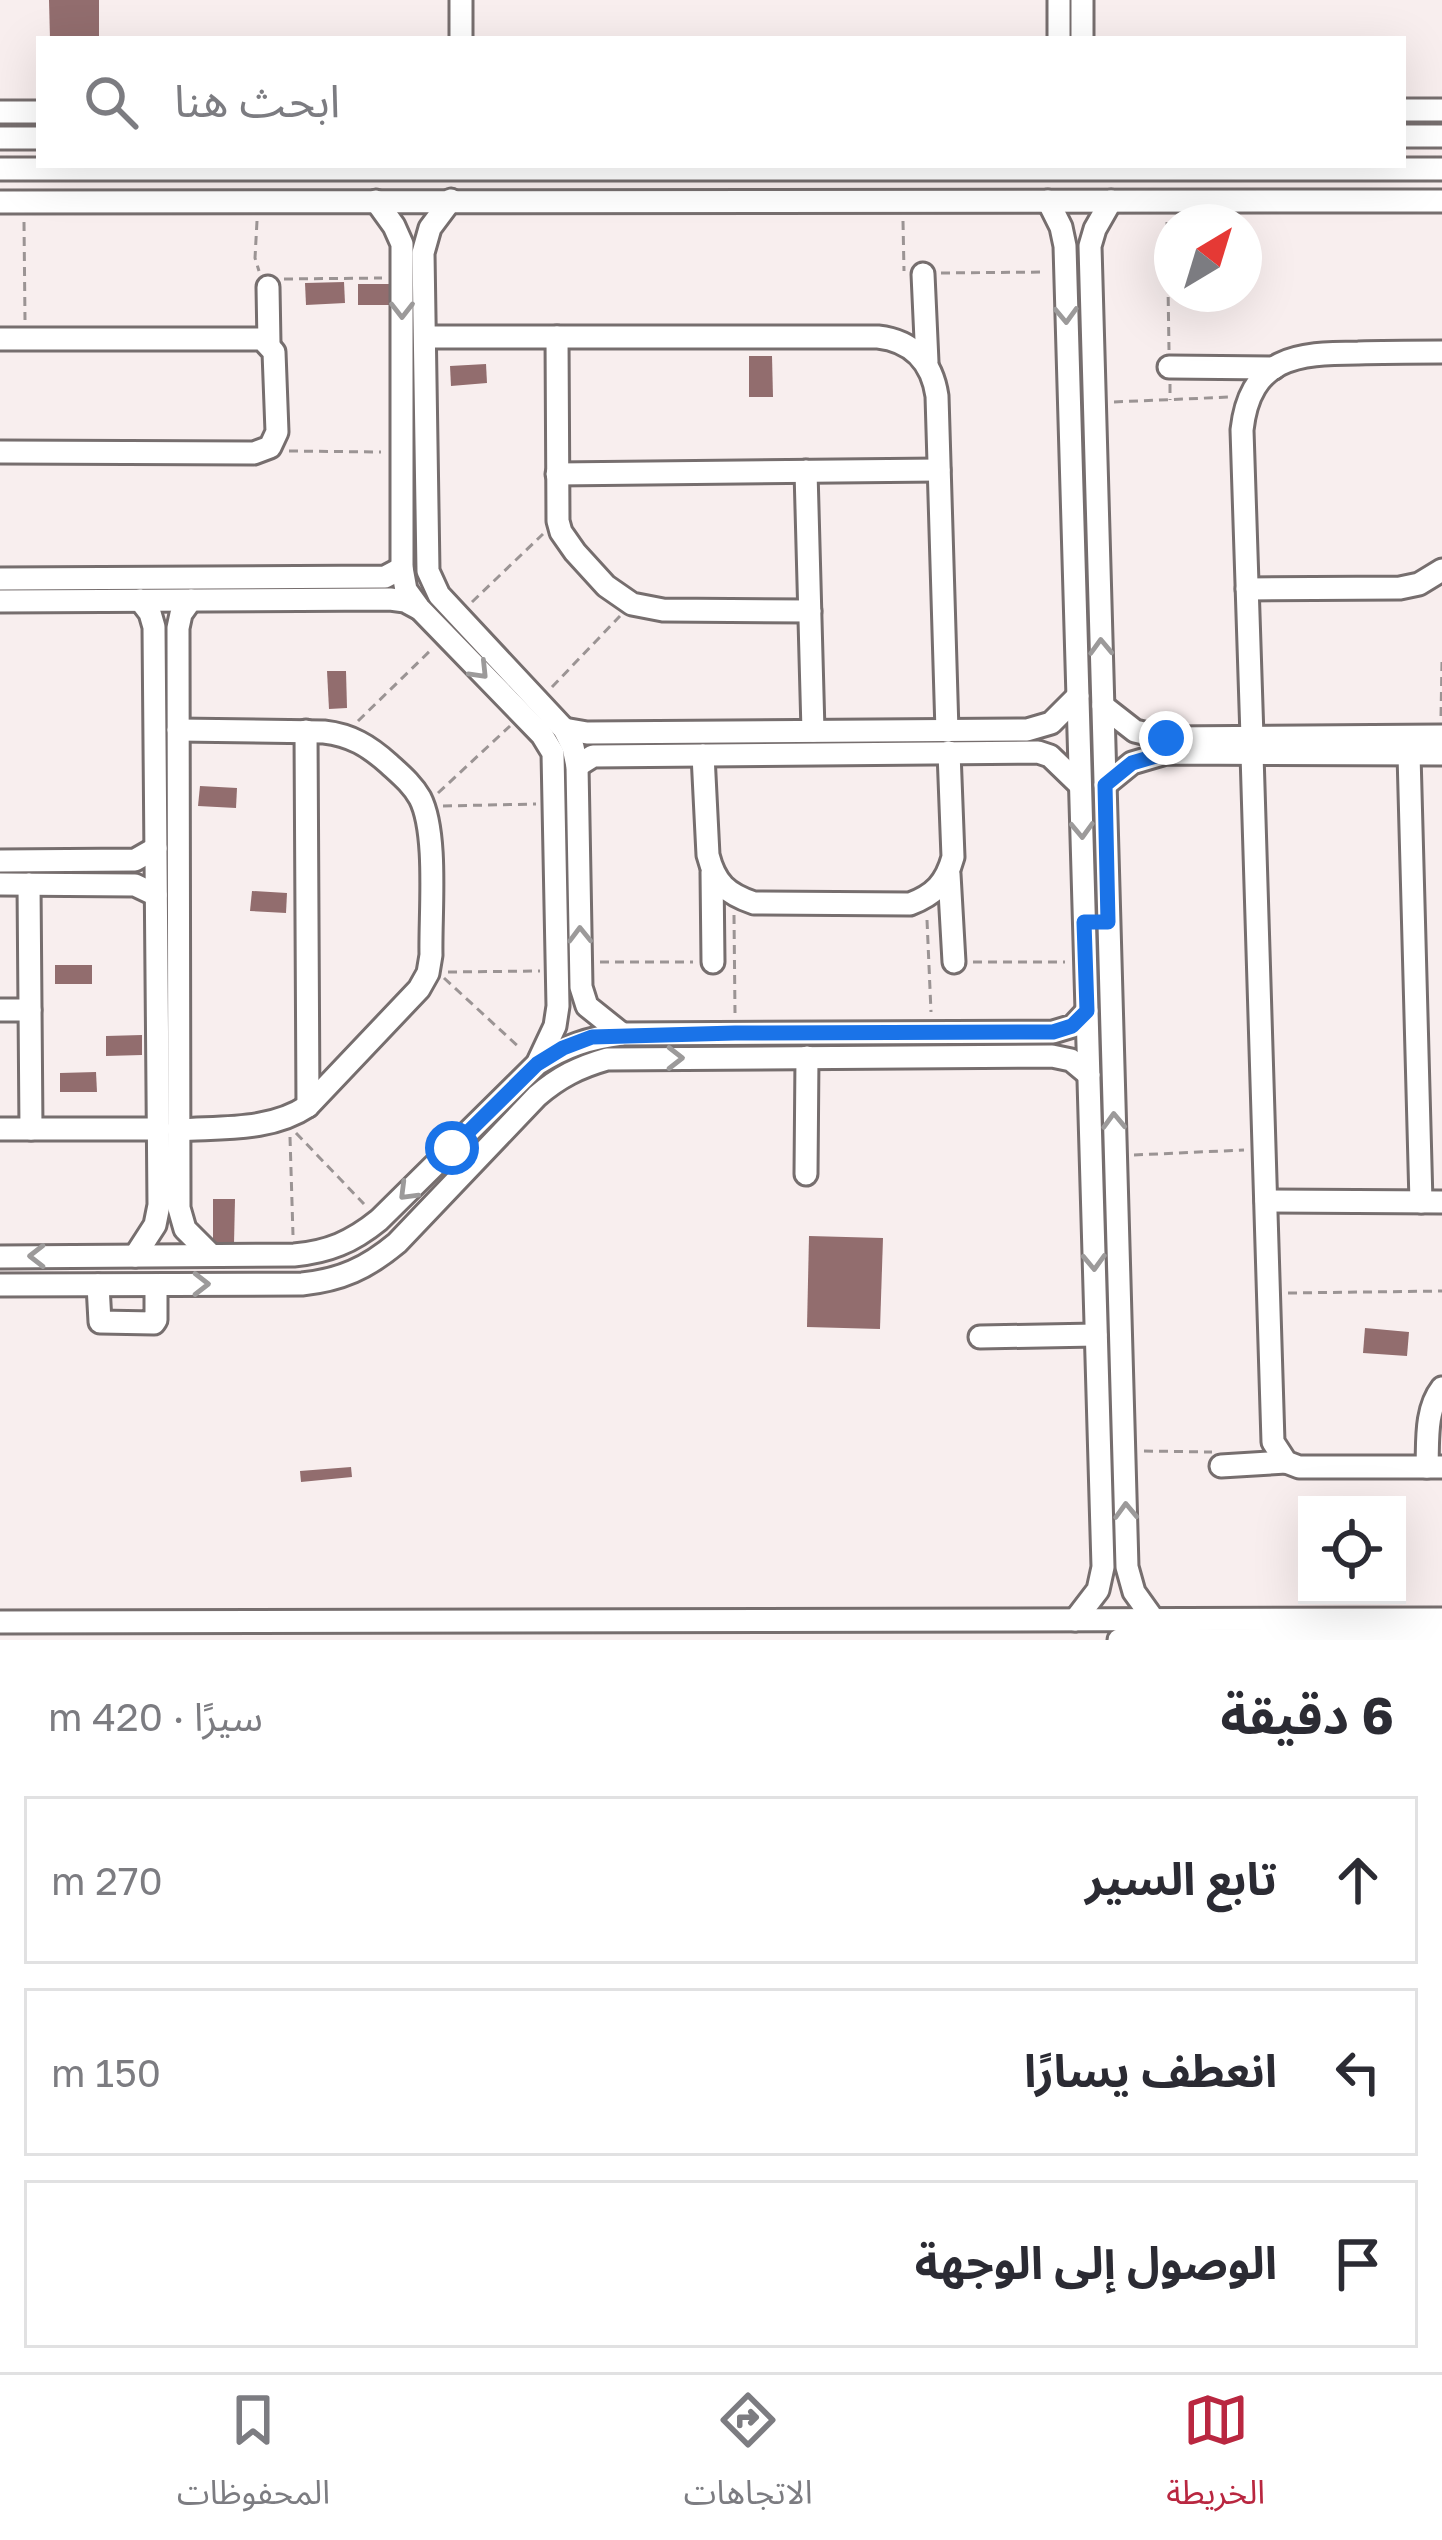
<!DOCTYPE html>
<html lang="ar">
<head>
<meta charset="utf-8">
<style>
  :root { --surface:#fff; --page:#f7f7f7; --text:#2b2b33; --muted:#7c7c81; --line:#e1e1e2; --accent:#b92740 }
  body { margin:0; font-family:"Golos Text","Noto Sans Arabic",sans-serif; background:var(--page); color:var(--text); direction:rtl }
  .controls { position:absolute; right:36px; bottom:36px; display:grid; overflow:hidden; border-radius:0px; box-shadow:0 12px 48px #0002 }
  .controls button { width:108px; height:108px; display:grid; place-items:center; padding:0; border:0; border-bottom:3px solid var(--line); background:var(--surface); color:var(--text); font:60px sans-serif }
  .compass { position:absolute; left:1154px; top:204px; width:108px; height:108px; border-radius:50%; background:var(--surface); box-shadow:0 12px 48px #0002; rotate:38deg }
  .stop { position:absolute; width:36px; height:36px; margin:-27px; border:9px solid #1a73e8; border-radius:50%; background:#fff }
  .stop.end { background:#1a73e8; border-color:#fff; box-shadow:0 3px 12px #0008 }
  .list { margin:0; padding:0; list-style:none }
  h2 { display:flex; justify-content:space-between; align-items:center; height:156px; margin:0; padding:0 48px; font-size:51px }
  h2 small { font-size:39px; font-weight:400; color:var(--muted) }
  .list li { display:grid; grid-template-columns:78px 1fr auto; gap:36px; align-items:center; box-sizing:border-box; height:168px; margin:0 24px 24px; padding:0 24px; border:3px solid var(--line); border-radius:0px }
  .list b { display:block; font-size:45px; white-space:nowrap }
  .list em { font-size:39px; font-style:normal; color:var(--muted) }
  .icon { flex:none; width:66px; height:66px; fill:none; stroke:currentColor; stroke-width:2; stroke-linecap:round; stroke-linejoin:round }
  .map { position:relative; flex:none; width:1442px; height:1640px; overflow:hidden; direction:ltr }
  .search { position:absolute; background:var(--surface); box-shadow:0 12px 48px #0002; left:36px; right:36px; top:36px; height:132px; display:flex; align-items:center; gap:30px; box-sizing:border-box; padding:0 42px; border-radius:0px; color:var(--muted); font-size:45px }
  .sheet { height:732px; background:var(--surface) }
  nav { display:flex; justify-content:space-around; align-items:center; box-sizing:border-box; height:168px; border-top:3px solid var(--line); background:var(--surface); font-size:33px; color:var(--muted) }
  nav a { display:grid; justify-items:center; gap:6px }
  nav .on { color:var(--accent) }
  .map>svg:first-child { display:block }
  .building { fill:#926d6e }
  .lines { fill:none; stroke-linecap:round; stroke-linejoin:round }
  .minor-casing { stroke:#766e6e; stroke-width:27 }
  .path { stroke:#9b9494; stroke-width:3; stroke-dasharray:9 6; stroke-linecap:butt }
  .minor { stroke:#fff; stroke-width:21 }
  .oneway { stroke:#9c9a9a }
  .route { stroke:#1a73e8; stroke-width:15 }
</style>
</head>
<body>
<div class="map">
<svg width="1442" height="1640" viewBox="0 0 1442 1640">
  <rect width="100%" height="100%" fill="#f8eeee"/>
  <g class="building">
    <polygon points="49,0 99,0 99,39 50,39"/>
    <polygon points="344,282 345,303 306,305 305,283"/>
    <rect x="358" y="284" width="38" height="21"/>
    <polygon points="749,356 772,356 773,397 749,397"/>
    <polygon points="486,364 487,383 451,386 450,366"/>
    <polygon points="327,671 346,671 347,708 329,709"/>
    <polygon points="200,786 237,788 236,808 198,806"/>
    <polygon points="252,891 287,893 286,913 250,911"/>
    <rect x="55" y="965" width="37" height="19"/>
    <polygon points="142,1035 142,1055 106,1056 106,1036"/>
    <polygon points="96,1072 97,1092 60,1092 60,1073"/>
    <polygon points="213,1199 235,1199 234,1244 213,1244"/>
    <polygon points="809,1236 883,1238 880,1329 807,1327"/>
    <polygon points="1365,1328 1409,1332 1407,1356 1363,1353"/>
    <polygon points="351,1467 352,1477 301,1482 300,1471"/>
  </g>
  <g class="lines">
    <g class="minor-casing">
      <g id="minor">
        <polyline points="1059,0 1059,39"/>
        <polyline points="1082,0 1082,39"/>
        <polyline points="461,39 461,0"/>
        <polyline points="1403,110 1442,110"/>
        <polyline points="0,112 39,112"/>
        <polyline points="1403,136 1442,136"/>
        <polyline points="0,138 39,138"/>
        <polyline points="0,169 1442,169"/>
        <polyline points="451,200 430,228 423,253 428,571 439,595 564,729 573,747 577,766 581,987 587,1006 622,1034"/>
        <polyline points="376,201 394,226 402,244 402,568 406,590 419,608 542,735 553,753 558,1006 555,1026 539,1060"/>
        <polyline points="1048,201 1061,227 1065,246 1103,1567 1098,1590 1075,1620"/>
        <polyline points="1111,201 1095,229 1090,246 1127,1567 1134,1592 1154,1620"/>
        <polyline points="0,202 1442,201"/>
        <polyline points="923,274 927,362"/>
        <polyline points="268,287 269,344"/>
        <path d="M425,337H878C913,341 932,362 937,396L947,731"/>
        <polyline points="557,337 558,521 561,532 575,552 606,586 632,604 663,610 810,611"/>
        <polyline points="0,339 262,339 274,352 277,432 270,447 254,453 0,452"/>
        <polyline points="1169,367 1274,368"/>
        <polyline points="806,471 813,731"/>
        <polyline points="557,474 939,470"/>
        <polyline points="0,579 385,577 402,568"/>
        <polyline points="1247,589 1400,588 1419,584 1442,570"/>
        <polyline points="191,600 181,614 178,628 179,1208 185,1229 211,1255"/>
        <polyline points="0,601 390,599 405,601 418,608"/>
        <polyline points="1103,706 1135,731 1165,738 1442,736"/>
        <polyline points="564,729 587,733 1027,730 1051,723 1078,696"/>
        <path d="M178,730L324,732C351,735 369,746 389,764C401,775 412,784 420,798C438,833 430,914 431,955L428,973L419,989L308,1106C271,1131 222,1127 179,1130"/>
        <polyline points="306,731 308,1106"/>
        <path d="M1252,737L1242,430C1250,357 1297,353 1358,353C1386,352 1414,352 1442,352"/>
        <polyline points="1252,754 1273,1442 1286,1462 1299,1467 1442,1467"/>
        <polyline points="1409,754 1421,1202"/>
        <path d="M703,755L708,855C715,883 727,894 754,903L910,904C934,895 946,883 953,857L949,752"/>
        <polyline points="577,766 593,756 1038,752 1050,756 1080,785"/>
        <polyline points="1105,785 1132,763 1166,753 1442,754"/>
        <polyline points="0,861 135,860 156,848"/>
        <polyline points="712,872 713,962"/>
        <polyline points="949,874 954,962"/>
        <polyline points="0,884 135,885 156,895"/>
        <polyline points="29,884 31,1129"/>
        <polyline points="0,1010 30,1010"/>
        <polyline points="0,1129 159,1129"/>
        <polyline points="806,1174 807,1057"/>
        <polyline points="1266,1201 1442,1202"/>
        <polyline points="135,1256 155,1225 159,1205 154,627 150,613 140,600"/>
        <path d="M0,1257L294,1255C328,1252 352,1242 379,1220L537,1064C565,1046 589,1038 622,1034L1053,1032L1073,1026L1087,1011"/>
        <path d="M0,1285L302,1284C341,1280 367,1268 397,1243L537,1096C559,1077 579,1067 607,1059L1052,1056L1071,1060L1089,1075"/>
        <polyline points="98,1285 100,1322 154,1323 156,1320 156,1285"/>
        <polyline points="980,1337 1096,1335"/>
        <polyline points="1221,1466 1286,1462"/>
        <path d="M1427,1467C1428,1441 1425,1410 1442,1388"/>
        <polyline points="0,1622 1442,1619"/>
        <polyline points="1119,1640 1442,1639"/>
      </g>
    </g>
    <g class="path">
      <polyline points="257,221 255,258 259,271"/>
      <polyline points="903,221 904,271"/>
      <polyline points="24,222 25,320"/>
      <polyline points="1167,222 1169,350"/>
      <polyline points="941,273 1045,272"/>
      <polyline points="284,279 382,278"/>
      <polyline points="1170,384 1170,400"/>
      <polyline points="1114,402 1230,397"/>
      <polyline points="289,451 381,452"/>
      <polyline points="472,602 543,534"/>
      <polyline points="552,687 620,616"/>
      <polyline points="1441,716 1442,662"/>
      <polyline points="358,721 433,648"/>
      <polyline points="438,793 510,726"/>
      <polyline points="443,806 536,804"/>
      <polyline points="734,915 735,1013"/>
      <polyline points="927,920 931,1012"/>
      <polyline points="600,962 693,962"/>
      <polyline points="973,962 1065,962"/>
      <polyline points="448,972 540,971"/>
      <polyline points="444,978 521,1049"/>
      <polyline points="296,1133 364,1204"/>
      <polyline points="290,1137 293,1235"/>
      <polyline points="1134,1155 1244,1150"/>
      <polyline points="1288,1293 1442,1291"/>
      <polyline points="1144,1451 1212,1452"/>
    </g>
    <use href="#minor" class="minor"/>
  </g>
  <defs><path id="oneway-chevron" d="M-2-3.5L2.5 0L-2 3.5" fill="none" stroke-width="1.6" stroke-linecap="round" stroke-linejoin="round" transform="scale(3)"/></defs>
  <g class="oneway">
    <use href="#oneway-chevron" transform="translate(402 310) rotate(90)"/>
    <use href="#oneway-chevron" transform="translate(1066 315) rotate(88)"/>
    <use href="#oneway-chevron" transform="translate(1101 647) rotate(-92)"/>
    <use href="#oneway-chevron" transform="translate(480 671) rotate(46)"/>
    <use href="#oneway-chevron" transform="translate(1082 830) rotate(88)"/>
    <use href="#oneway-chevron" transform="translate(580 935) rotate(-91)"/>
    <use href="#oneway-chevron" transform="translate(675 1058)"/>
    <use href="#oneway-chevron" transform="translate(1114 1121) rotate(-92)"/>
    <use href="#oneway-chevron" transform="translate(407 1192) rotate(135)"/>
    <use href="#oneway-chevron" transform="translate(37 1256) rotate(180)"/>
    <use href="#oneway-chevron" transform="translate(1094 1262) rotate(88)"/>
    <use href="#oneway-chevron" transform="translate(201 1284)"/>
    <use href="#oneway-chevron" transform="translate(1126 1511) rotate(-92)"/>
  </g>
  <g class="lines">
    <polyline class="route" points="452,1148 537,1064 563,1048 592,1037 735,1033 1053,1032 1072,1026 1087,1011 1084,922 1108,922 1105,785 1132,763 1166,753 1166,738"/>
  </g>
</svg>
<div class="controls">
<button><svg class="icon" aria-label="locate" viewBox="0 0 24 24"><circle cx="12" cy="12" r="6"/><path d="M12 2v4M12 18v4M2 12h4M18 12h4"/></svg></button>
</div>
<svg class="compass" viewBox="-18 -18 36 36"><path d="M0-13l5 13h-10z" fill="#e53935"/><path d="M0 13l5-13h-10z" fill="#7c7c81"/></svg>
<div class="stop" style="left:452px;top:1148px"></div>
<div class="stop end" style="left:1166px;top:738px"></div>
<div class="search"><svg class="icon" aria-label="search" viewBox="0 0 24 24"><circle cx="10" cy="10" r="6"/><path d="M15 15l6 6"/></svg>ابحث هنا</div>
</div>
<section class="sheet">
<h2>6 دقيقة<small>سيرًا · 420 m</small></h2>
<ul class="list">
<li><svg class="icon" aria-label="ahead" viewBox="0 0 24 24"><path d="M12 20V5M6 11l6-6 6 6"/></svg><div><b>تابع السير</b></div><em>270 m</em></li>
<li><svg class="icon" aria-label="left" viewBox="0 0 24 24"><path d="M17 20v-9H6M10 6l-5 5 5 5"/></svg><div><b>انعطف يسارًا</b></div><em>150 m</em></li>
<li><svg class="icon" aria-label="arrive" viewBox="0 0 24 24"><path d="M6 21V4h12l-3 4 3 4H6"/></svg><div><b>الوصول إلى الوجهة</b></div></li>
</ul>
</section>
<nav>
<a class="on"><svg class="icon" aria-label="map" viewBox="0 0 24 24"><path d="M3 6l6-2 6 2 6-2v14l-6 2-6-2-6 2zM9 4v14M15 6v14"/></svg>الخريطة</a>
<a><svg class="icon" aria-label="directions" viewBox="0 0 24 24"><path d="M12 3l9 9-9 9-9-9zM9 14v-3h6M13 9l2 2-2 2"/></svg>الاتجاهات</a>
<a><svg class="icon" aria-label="saved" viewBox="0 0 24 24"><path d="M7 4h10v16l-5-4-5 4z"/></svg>المحفوظات</a>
</nav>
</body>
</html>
